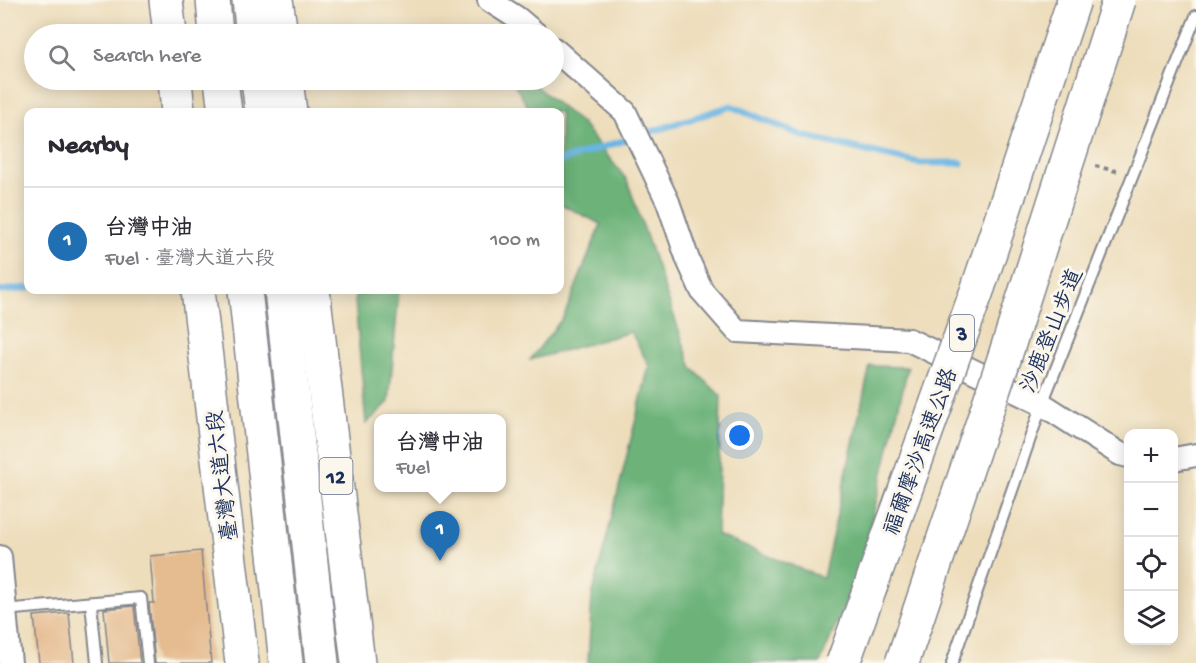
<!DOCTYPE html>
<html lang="en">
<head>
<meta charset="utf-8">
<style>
  :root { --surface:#fff; --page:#f7f7f7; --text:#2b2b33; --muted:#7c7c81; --line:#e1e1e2; --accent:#1f6fb2 }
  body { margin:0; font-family:"Gochi Hand","LXGW WenKai TC",sans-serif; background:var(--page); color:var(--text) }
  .controls { position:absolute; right:18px; bottom:18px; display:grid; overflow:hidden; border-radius:12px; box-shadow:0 3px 15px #0003 }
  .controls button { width:54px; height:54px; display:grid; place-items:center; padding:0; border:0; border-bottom:2px solid var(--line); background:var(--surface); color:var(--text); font:30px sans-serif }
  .you { position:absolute; left:740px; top:436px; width:21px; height:21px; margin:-15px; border:4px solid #fff; border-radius:50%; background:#1a73e8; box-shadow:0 0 0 9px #1a73e833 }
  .badge { display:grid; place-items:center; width:39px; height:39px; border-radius:50%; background:var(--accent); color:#fff; font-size:20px; font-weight:700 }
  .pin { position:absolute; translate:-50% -50px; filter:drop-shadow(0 2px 3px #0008) }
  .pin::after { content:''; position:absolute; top:32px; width:21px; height:18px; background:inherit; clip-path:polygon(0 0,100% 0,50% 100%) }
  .popup { position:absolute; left:374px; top:414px; width:132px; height:78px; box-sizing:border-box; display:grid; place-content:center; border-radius:12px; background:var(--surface); filter:drop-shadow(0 2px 4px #0005); font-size:20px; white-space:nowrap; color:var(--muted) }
  .popup b { font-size:22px; color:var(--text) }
  .popup::after { content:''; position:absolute; left:50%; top:100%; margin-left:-12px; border:12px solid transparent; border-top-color:var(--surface) }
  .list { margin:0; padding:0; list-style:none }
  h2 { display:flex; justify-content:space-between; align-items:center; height:78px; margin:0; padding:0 24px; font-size:26px }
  h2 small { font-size:20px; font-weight:400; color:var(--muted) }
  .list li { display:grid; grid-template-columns:39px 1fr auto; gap:18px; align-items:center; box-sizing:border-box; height:108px; padding:0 24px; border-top:2px solid var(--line) }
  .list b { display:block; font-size:22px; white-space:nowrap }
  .list p { margin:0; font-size:20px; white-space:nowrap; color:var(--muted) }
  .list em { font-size:20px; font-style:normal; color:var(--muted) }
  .icon { flex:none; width:33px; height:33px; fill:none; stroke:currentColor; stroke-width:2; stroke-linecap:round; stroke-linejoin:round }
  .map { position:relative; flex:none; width:1196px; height:663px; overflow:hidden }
  .search { position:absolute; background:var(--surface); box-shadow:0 3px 15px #0003; left:24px; top:24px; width:540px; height:66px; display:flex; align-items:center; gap:15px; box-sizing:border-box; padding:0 21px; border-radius:33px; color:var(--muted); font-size:22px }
  .panel { position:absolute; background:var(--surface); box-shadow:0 3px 15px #0003; left:24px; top:108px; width:540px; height:186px; border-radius:12px }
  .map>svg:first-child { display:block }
  .forest { fill:#6cb279; stroke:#44706c; stroke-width:1.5 }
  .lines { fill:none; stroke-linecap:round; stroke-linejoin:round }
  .stream { stroke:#6ab5e3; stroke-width:7 }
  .building { fill:#e5bb90 }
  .service-casing { stroke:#84868c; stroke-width:14 }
  .minor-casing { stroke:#84868c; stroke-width:26 }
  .primary-casing { stroke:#84868c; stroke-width:36 }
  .path { stroke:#84868c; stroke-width:4; stroke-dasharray:4.5 4.5; stroke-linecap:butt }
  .service { stroke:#fff; stroke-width:10 }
  .minor { stroke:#fff; stroke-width:22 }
  .primary { stroke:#fff; stroke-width:33 }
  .motorway-bridge-casing { stroke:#84868c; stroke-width:36; stroke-linecap:butt }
  .motorway-bridge { stroke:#fff; stroke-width:33 }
  .labels { text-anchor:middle; stroke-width:6; stroke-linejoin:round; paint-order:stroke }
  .shield { fill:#fbf7ec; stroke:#5e6b89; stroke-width:1.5 }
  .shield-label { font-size:21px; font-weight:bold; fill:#1b2f5e }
  .street-label { font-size:22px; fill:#1b2f5e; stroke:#fbf7ec }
</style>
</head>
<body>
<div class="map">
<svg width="1196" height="663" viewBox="0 0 1196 663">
  <rect width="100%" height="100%" fill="#fbf7ec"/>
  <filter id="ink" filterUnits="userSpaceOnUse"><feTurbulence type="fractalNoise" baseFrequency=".0167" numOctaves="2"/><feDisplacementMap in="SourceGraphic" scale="12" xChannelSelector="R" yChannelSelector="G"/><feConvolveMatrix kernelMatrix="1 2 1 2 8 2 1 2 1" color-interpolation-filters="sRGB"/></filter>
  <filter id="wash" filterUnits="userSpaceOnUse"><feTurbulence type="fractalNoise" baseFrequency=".008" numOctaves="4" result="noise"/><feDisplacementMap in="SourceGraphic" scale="24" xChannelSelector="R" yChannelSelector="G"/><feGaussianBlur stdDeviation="1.35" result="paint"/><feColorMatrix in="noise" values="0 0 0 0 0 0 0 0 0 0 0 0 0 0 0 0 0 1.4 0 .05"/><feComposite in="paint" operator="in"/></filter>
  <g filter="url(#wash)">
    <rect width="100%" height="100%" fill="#edddbb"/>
    <g class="forest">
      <polygon points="512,80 528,80 582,124 627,180 692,368 721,396 717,535 823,578 870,366 908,367 861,566 820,663 588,663 592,596 649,366 631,332 530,360 564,316 601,224 560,204 560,112 531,112"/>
      <polygon points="354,290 399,290 389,402 366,424"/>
    </g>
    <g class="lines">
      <g class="stream">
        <polyline points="560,161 731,106 803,136 919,163 961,163"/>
        <polyline points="0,291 28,288"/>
      </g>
    </g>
    <g id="blocks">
      <g class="building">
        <polygon points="201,551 211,663 155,663 149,603 154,603 150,556"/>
        <polygon points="134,606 140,663 109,663 104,609"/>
        <polygon points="69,613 74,663 39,663 34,616"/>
      </g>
    </g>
  </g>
  <g filter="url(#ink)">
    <use href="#blocks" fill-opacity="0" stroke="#84868c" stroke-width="1.5"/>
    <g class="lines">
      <g class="service-casing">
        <g id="service">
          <polyline points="91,603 97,663"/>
          <polyline points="3,610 141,598 148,663"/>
          <polyline points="952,663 1042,404 1196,16"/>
        </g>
      </g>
      <g class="minor-casing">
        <g id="minor">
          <polyline points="489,0 517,18 536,34"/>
          <polyline points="554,49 625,112 668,202 688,260 702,291 737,331 909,340 1042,404 1120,454 1128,456"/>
          <polyline points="1174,459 1196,455"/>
          <polyline points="0,557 10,663"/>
        </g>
      </g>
      <g class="primary-casing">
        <g id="primary">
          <polyline points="166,0 170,34"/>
          <polyline points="213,0 216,34"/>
          <polyline points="249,0 253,34"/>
          <polyline points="276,0 281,34"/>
          <polyline points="175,80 178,112"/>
          <polyline points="221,80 225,112"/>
          <polyline points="258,80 262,112"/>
          <polyline points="286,80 290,112"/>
          <polyline points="198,290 242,663"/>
          <polyline points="245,290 286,663"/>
          <polyline points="281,290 322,663"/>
          <polyline points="313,290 358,663"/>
        </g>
      </g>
      <polyline class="path" points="1095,166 1120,172"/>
      <use href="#service" class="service"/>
      <use href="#minor" class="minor"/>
      <use href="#primary" class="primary"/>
      <g class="motorway-bridge-casing">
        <g id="motorway-bridge">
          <polyline points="843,663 978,288 1074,0"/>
          <polyline points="902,663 1005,356 1119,0"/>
        </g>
      </g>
      <use href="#motorway-bridge" class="motorway-bridge"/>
    </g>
  </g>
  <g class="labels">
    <g class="shield">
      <rect x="950" y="315" width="24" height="36" rx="4.5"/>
      <rect x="319.5" y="458" width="33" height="36" rx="4.5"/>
    </g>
    <g class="shield-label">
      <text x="962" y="340">3</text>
      <text x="336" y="483">12</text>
    </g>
    <g class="street-label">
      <text transform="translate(1050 330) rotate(-68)" y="8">沙鹿登山步道</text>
      <text transform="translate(919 451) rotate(-70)" y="8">福爾摩沙高速公路</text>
      <text transform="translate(221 476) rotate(-97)" y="8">臺灣大道六段</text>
    </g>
  </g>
</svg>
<div class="controls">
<button>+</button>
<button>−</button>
<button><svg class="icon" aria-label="locate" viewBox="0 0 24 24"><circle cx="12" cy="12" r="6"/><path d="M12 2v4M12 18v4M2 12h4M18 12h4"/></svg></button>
<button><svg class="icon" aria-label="layers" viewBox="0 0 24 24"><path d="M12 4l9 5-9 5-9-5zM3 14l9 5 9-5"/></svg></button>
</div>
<div class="you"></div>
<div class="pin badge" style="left:440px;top:561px">1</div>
<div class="popup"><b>台灣中油</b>Fuel</div>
<div class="search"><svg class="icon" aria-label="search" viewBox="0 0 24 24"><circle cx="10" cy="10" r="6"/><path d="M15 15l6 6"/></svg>Search here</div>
<section class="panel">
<h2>Nearby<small></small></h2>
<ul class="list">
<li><span class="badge">1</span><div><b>台灣中油</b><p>Fuel · 臺灣大道六段</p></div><em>100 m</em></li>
</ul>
</section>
</div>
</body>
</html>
